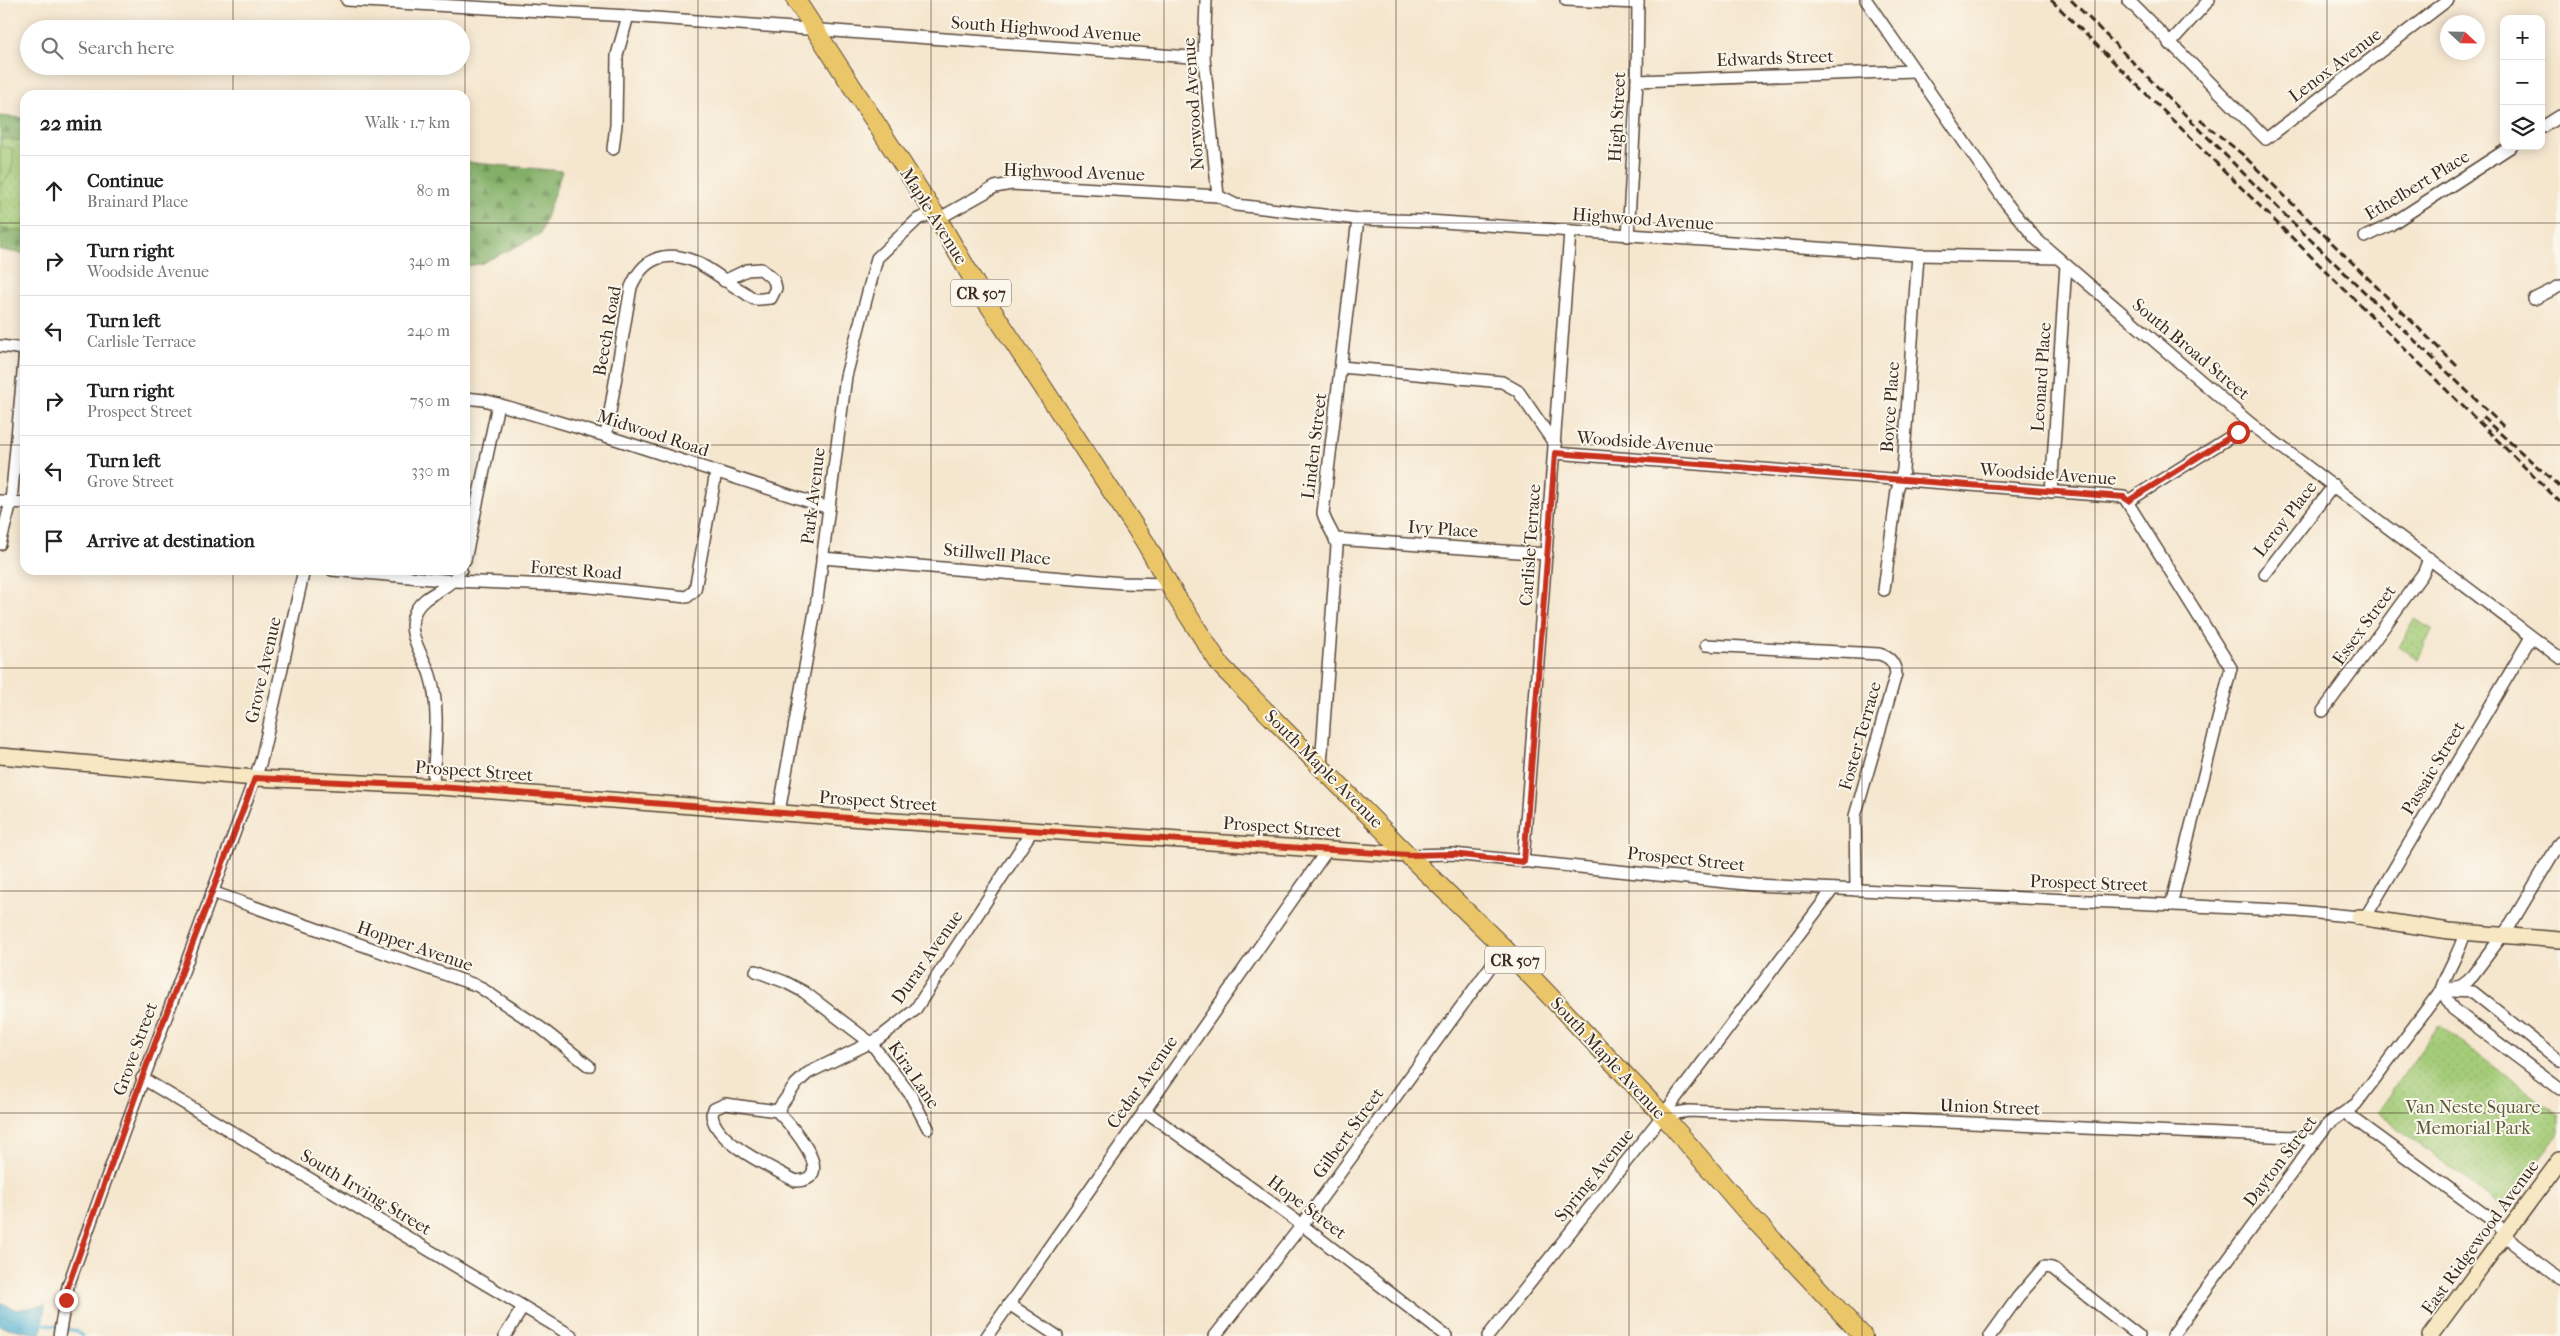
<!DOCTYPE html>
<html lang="en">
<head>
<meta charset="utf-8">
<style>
  :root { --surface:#fff; --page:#f6f6f6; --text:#222; --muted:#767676; --line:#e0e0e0 }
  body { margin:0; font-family:"IM FELL French Canon",serif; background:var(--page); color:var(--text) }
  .controls { position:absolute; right:15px; top:15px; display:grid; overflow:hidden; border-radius:10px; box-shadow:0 2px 12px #0003 }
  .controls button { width:45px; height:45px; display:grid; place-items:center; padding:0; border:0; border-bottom:1px solid var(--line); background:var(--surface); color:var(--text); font:25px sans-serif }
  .compass { position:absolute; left:2440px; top:15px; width:45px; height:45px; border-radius:50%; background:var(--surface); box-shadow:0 2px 12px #0003; rotate:112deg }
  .stop { position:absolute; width:15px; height:15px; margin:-11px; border:4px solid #c8321e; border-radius:50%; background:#fff }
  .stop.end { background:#c8321e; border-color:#fff; box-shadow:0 1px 5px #0008 }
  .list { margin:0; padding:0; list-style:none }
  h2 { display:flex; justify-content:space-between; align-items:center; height:65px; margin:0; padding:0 20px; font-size:21px }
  h2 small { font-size:16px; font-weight:400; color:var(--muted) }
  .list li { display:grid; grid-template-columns:32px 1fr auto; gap:15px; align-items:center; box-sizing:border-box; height:70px; padding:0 20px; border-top:1px solid var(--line) }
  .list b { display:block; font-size:19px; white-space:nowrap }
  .list p { margin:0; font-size:16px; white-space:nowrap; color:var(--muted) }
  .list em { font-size:16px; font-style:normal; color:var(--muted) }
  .icon { flex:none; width:28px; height:28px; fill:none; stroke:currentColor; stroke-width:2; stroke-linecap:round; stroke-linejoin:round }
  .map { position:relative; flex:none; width:2560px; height:1336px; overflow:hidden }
  .search { position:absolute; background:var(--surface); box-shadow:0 2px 12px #0003; left:20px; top:20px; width:450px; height:55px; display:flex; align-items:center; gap:12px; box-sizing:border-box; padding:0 18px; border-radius:28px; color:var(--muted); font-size:19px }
  .panel { position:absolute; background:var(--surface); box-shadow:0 2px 12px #0003; left:20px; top:90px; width:450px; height:485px; border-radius:15px }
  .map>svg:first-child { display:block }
  .forest { fill:url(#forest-firs); stroke:#5f6d43 }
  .park { fill:url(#park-dots); stroke:#707b4b }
  .pitch { fill:#a4cc78; stroke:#707b4b }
  .water { fill:url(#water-ripples); stroke:#486f79 }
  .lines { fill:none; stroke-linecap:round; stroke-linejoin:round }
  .stream { stroke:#56b4d4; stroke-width:3 }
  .street-casing { stroke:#574638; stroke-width:14 }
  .secondary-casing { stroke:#574638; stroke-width:18 }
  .primary-casing { stroke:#574638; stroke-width:20 }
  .street { stroke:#fff; stroke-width:11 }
  .secondary { stroke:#f7e8c3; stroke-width:15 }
  .primary { stroke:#ebc669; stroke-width:18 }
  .rail { stroke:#3b2a1e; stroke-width:3; stroke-dasharray:8 4; stroke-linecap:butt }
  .route { stroke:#c8321e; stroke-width:6 }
  .grid { fill:none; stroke:#3b2a1e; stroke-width:1; stroke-opacity:0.55 }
  .labels { text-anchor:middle; stroke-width:4; stroke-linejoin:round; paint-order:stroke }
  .shield { fill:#fbf7ec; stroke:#75685c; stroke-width:1 }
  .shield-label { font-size:16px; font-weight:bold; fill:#3b2a1e }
  .street-label { font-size:18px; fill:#3b2a1e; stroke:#fbf7ec }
  .park-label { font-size:18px; fill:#5a5b39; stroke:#fbf7ec }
</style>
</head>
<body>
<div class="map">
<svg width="2560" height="1336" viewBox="0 0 2560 1336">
  <defs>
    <pattern id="forest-firs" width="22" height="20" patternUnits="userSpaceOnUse" patternTransform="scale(1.25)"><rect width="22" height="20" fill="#83b068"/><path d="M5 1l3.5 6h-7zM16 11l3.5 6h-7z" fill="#6c8f55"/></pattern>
    <pattern id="park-dots" width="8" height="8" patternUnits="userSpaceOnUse" patternTransform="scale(1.25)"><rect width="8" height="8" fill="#a4cc78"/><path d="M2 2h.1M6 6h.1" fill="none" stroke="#8eaf67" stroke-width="1.8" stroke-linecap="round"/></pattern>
    <pattern id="water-ripples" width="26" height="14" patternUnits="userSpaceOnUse" patternTransform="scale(1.25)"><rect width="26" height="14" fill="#56b4d4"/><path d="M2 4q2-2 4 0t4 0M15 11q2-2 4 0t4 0" fill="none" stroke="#4893ab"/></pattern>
  </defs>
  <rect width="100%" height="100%" fill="#fbf7ec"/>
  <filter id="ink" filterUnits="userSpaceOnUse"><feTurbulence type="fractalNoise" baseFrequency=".02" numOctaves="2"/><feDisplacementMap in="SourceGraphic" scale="10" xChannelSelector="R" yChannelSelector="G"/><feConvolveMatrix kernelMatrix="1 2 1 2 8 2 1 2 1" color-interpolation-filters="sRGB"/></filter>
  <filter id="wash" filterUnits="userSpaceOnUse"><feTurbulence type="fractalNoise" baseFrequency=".0096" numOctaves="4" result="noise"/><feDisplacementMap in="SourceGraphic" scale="20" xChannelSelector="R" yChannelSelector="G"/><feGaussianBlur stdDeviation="1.12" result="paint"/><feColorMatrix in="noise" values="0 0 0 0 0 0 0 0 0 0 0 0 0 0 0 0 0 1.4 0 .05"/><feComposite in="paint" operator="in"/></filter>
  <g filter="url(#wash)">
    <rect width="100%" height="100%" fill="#f5e6ce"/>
    <g class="forest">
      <polygon points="0,116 25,118 25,254 0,250"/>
      <polygon points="465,162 562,171 540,235 480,264 465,266"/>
    </g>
    <g class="park">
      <polygon points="0,139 25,141 25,231 0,228"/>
      <polygon points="2415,619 2432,630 2418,659 2399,647"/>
      <polygon points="2439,1025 2560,1116 2560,1132 2503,1208 2377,1112"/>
    </g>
    <path class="pitch" d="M0,146L13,149C15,163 12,172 3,184H0Z"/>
    <polygon class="water" points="0,1302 16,1310 45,1305 41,1335 0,1326"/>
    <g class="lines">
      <polyline class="stream" points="41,1323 76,1331 82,1336"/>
    </g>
  </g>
  <g filter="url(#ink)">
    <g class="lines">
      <g class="street-casing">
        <g id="street">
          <polyline points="347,0 628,16 1204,58"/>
          <polyline points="1206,0 1204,58 1218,196 1236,205 1358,219 1428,221 1918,255 2058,258"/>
          <polyline points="1566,0 1638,3"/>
          <polyline points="1866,0 2007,204 2036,239 2251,424 2560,658"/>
          <polyline points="2128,0 2266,139 2448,0"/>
          <polyline points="2169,44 2209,0"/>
          <polyline points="1637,81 1914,71"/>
          <polyline points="2541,128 2560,116"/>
          <polyline points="613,149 616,125 617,55 628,16"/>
          <polyline points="938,219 995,187 1011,184 1218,196"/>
          <polyline points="1628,236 1637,81 1638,0"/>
          <polyline points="2365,237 2390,225 2512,146"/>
          <polyline points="2534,299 2560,286"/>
          <polyline points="0,346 25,349"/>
          <polyline points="1341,367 1502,382 1518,391 1556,446"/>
          <polyline points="465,398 484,400 606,436 829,508"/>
          <path d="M606,436L631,287C637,273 646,260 663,257C693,251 717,277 742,291C746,293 751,298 755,299C759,300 766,298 771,298L776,288L774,280L761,269L747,270L724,281"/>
          <polyline points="1555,453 2124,497 2231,668 2171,905"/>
          <polyline points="2051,492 2066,265"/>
          <polyline points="0,501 25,503"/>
          <polyline points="2128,501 2251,424"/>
          <polyline points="1336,539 1547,554"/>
          <polyline points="0,544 11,502 25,351"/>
          <polyline points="822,558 1123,583 1169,584"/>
          <polyline points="465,560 498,404"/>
          <polyline points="332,570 454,581 580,586 687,597 695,590 716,472"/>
          <polyline points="2265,574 2334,485"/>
          <polyline points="1884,590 1897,491 1903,470 1918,255"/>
          <path d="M1706,645L1879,654C1890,657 1895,663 1896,674L1855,816L1856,890"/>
          <polyline points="2323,711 2424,572 2429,558"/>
          <path d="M1321,765L1337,546C1335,534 1326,525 1323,513L1358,219"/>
          <path d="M433,787C434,751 441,710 430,675C423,654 404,632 416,610C426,592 448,592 461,570"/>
          <polyline points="779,812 817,600 846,376 877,258 918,219 933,213"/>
          <polyline points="1408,855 1453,854 1755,885 2297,911 2359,917"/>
          <polyline points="1523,862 1570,232"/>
          <polyline points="212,892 478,986 541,1028 589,1066"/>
          <polyline points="2365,918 2531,637"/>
          <polyline points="756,971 785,982 804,992 871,1043 910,1094 928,1128"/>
          <polyline points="2441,990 2461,986 2469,980 2511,924 2560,842"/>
          <polyline points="2441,990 2453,1009 2560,1089"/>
          <polyline points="2451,991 2473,992 2560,1061"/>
          <polyline points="142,1078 572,1336"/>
          <path d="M725,1104L777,1111C787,1121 841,1179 796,1181C774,1169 713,1142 712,1114L714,1109Z"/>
          <polyline points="1144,1110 1302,1225 1446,1336"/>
          <polyline points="777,1111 796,1084 808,1073 878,1039 915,1010 1032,831"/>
          <polyline points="2346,1113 2496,1223 2514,1244 2560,1279"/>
          <polyline points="1663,1115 1689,1111 2295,1137 2315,1141"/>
          <polyline points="1009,1304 1057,1336"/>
          <polyline points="59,1336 68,1286 107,1177 261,761 304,570"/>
          <polyline points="505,1336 523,1307"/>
          <polyline points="987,1336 1328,849"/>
          <polyline points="1215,1336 1302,1225 1504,948"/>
          <polyline points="1488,1336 1663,1115 1833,889"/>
          <polyline points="1990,1336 2018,1297 2044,1267 2052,1268 2139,1336"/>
          <path d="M2172,1336L2315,1141L2328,1124L2356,1104L2441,990C2447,969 2460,953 2465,932"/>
        </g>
      </g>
      <g class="secondary-casing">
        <g id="secondary">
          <polyline points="0,756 255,778 426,786 863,819 1408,855"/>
          <polyline points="2359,917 2449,931 2560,940"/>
          <polyline points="2430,1336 2560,1160"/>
        </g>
      </g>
      <g class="primary-casing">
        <polyline id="primary" points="796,0 938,219 979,290 1145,542 1175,595 1221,666 1408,855 1504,948 1663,1115 1745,1210 1863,1336"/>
      </g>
      <use href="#street" class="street"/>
      <use href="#secondary" class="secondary"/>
      <use href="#primary" class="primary"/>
      <g class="rail">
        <polyline points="2051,0 2560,502"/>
        <polyline points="2071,0 2287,217 2503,426"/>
        <polyline points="2200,120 2242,154 2459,368"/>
        <polyline points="2482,417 2560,487"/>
      </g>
    </g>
  </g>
  <g class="lines" filter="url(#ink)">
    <polyline class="route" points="66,1300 68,1286 142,1078 255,778 426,786 863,819 1408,855 1453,854 1524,862 1555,453 2124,497 2128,501 2238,432"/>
  </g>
  <path class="grid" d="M233,0V29M465,0V1336M698,0V1336M931,0V1336M1164,0V1336M1396,0V1336M1629,0V1336M1862,0V1336M2095,0V1336M2327,0V1336M233,66V95M0,223H25M465,223H2560M0,445H25M465,445H2560M233,570V1336M0,668H2560M0,891H2560M0,1113H2560"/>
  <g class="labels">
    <g class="shield">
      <rect x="951" y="279.5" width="60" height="27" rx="4"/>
      <rect x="1485" y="946.5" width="60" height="27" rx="4"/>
    </g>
    <g class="shield-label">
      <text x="981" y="299">CR 507</text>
      <text x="1515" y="966">CR 507</text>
    </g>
    <g class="street-label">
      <text transform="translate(1046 29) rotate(4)" y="6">South Highwood Avenue</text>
      <text transform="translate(1775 58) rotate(-2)" y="6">Edwards Street</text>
      <text transform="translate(2335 65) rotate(-37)" y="6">Lenox Avenue</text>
      <text transform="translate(1193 104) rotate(-94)" y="6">Norwood Avenue</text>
      <text transform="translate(1617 117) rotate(-87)" y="6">High Street</text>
      <text transform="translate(1074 172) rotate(2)" y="6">Highwood Avenue</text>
      <text transform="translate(2417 185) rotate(-31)" y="6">Ethelbert Place</text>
      <text transform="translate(934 216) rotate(58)" y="6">Maple Avenue</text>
      <text transform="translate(1643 219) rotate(4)" y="6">Highwood Avenue</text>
      <text transform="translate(607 331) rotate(-80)" y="6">Beech Road</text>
      <text transform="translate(2191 349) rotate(40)" y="6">South Broad Street</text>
      <text transform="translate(2041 377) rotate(-86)" y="6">Leonard Place</text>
      <text transform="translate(1890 407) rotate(-86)" y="6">Boyce Place</text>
      <text transform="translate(653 433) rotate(18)" y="6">Midwood Road</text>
      <text transform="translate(1645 442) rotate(4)" y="6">Woodside Avenue</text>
      <text transform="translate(1314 446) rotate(-83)" y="6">Linden Street</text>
      <text transform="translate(2048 474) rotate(4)" y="6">Woodside Avenue</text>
      <text transform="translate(813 496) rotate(-83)" y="6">Park Avenue</text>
      <text transform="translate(2285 519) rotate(-52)" y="6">Leroy Place</text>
      <text transform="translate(1443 529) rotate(4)" y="6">Ivy Place</text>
      <text transform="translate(1530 545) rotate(-86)" y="6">Carlisle Terrace</text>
      <text transform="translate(997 554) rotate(5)" y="6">Stillwell Place</text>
      <text transform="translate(576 570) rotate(4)" y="6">Forest Road</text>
      <text transform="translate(2364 625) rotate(-54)" y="6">Essex Street</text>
      <text transform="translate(263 670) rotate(-77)" y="6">Grove Avenue</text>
      <text transform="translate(1860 736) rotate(-74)" y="6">Foster Terrace</text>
      <text transform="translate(2433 768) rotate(-59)" y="6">Passaic Street</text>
      <text transform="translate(1324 769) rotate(45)" y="6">South Maple Avenue</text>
      <text transform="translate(474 771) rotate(4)" y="6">Prospect Street</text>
      <text transform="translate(878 801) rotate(4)" y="6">Prospect Street</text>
      <text transform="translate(1282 827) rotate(4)" y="6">Prospect Street</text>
      <text transform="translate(1686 859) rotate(6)" y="6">Prospect Street</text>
      <text transform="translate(2089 883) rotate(2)" y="6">Prospect Street</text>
      <text transform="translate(415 946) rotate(19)" y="6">Hopper Avenue</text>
      <text transform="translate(927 957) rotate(-55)" y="6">Durar Avenue</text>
      <text transform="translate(135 1049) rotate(-70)" y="6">Grove Street</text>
      <text transform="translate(1608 1058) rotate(47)" y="6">South Maple Avenue</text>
      <text transform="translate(914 1075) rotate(56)" y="6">Kira Lane</text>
      <text transform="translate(1142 1082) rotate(-55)" y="6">Cedar Avenue</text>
      <text transform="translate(1990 1107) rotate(2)" y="6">Union Street</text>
      <text transform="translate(1348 1133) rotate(-54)" y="6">Gilbert Street</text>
      <text transform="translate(2280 1161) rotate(-53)" y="6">Dayton Street</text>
      <text transform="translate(1594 1175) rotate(-51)" y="6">Spring Avenue</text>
      <text transform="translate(366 1192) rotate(31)" y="6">South Irving Street</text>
      <text transform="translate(1307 1207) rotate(37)" y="6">Hope Street</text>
      <text transform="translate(2480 1237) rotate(-54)" y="6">East Ridgewood Avenue</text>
    </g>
    <g class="park-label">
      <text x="2473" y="1113">Van Neste Square<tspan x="2473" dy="21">Memorial Park</tspan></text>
    </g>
  </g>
</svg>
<div class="controls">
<button>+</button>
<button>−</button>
<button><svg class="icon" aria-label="layers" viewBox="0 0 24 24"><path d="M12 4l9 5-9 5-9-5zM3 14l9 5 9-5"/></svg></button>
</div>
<svg class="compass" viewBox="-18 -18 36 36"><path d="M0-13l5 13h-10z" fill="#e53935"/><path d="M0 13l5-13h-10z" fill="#767676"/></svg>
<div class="stop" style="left:2238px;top:432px"></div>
<div class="stop end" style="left:66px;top:1300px"></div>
<div class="search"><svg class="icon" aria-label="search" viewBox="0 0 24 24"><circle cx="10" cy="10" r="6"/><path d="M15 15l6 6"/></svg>Search here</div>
<section class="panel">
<h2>22 min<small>Walk · 1.7 km</small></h2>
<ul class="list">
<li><svg class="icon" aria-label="ahead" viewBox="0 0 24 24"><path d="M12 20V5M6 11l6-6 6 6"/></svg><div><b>Continue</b><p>Brainard Place</p></div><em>80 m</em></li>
<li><svg class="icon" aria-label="right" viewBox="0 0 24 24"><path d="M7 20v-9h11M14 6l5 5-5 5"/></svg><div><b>Turn right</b><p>Woodside Avenue</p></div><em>340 m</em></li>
<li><svg class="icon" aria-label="left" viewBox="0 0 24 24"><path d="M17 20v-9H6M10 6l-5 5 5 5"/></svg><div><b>Turn left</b><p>Carlisle Terrace</p></div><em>240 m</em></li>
<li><svg class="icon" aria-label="right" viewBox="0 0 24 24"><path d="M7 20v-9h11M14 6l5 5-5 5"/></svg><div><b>Turn right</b><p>Prospect Street</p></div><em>750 m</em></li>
<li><svg class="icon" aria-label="left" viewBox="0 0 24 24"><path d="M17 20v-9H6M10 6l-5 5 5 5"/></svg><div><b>Turn left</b><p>Grove Street</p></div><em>330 m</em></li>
<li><svg class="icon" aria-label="arrive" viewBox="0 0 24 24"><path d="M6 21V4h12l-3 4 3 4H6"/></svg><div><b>Arrive at destination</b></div></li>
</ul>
</section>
</div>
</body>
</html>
